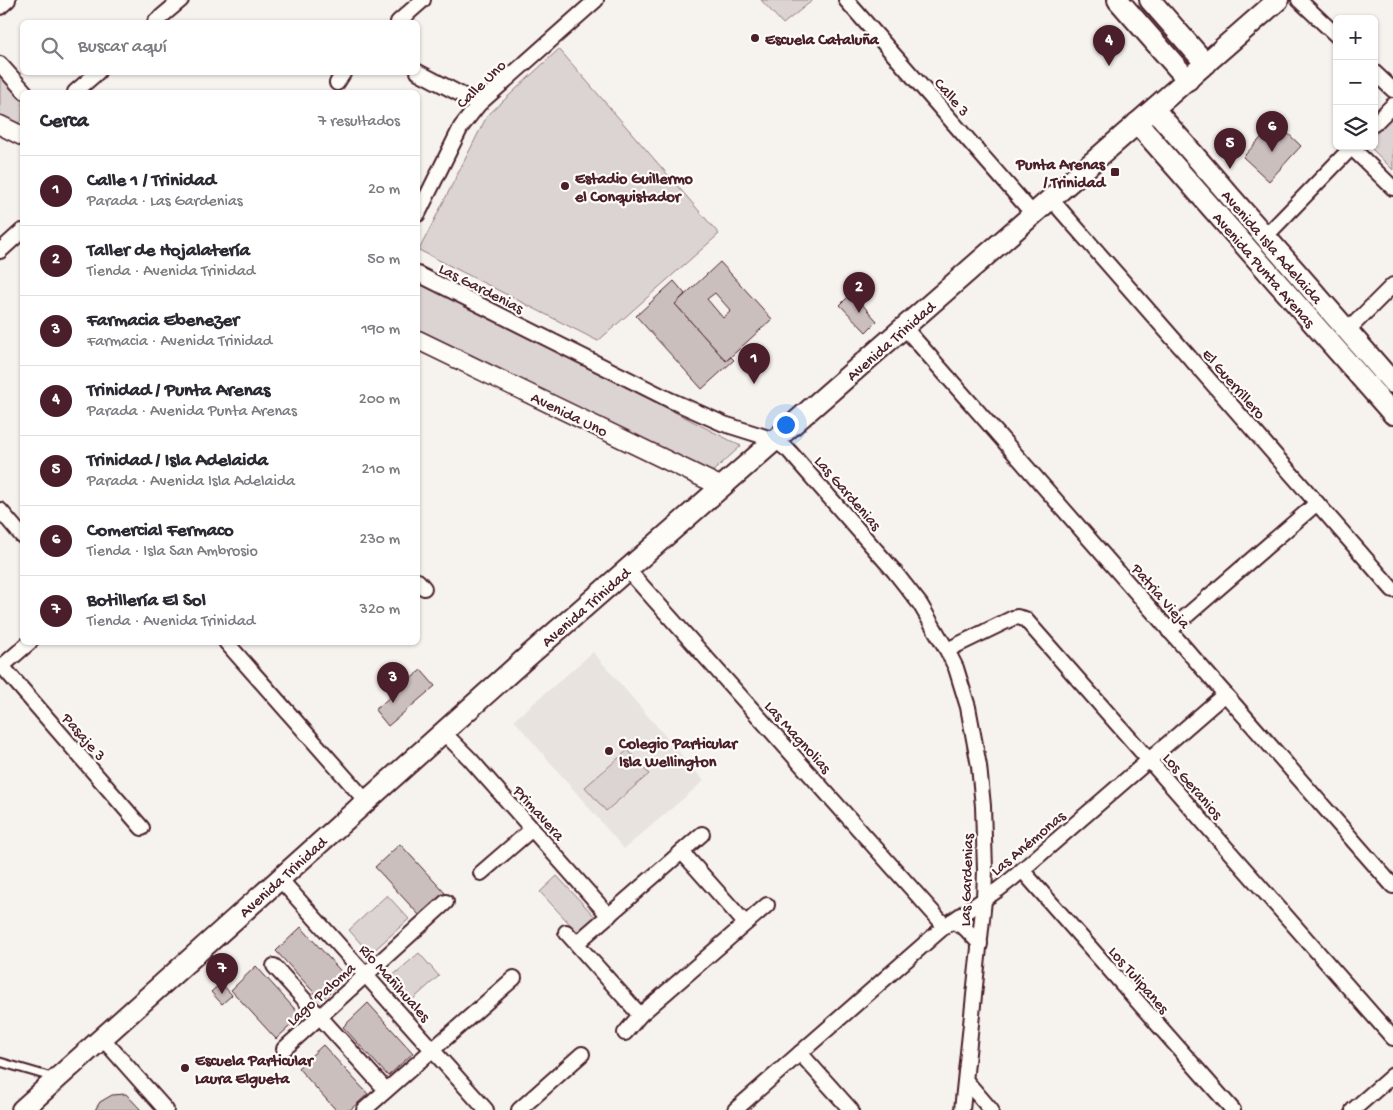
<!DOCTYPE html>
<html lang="es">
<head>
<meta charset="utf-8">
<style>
  :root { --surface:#fff; --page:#f7f7f7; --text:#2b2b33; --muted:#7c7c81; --line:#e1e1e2; --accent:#4a1f2b }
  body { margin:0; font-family:"Gochi Hand",sans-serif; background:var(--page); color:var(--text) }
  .controls { position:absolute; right:15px; top:15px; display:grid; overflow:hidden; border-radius:8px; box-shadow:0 1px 4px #0004 }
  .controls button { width:45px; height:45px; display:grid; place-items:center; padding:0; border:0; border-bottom:1px solid var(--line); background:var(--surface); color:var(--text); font:25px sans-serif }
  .you { position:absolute; left:785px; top:424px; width:18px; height:18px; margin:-12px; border:4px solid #fff; border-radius:50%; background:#1a73e8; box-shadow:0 0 0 8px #1a73e833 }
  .badge { display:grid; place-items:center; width:32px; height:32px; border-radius:50%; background:var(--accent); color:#fff; font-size:16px; font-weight:700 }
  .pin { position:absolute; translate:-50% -41px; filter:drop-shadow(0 1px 2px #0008) }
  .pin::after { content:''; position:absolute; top:26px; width:18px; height:15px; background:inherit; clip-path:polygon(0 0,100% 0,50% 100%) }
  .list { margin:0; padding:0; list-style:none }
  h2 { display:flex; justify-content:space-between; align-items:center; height:65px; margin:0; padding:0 20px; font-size:21px }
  h2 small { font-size:16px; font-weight:400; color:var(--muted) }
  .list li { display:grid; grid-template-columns:32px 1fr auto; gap:15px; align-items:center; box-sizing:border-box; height:70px; padding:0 20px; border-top:1px solid var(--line) }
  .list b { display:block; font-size:19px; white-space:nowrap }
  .list p { margin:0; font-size:16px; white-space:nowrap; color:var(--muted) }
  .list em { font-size:16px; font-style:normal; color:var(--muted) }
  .icon { flex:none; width:28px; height:28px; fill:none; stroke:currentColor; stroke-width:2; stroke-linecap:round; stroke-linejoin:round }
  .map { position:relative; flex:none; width:1393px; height:1110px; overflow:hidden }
  .search { position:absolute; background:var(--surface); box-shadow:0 1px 4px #0004; left:20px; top:20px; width:400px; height:55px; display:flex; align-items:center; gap:12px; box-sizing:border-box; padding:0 18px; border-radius:8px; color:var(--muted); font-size:19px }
  .panel { position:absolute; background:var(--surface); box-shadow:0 1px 4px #0004; left:20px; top:90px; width:400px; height:555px; border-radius:8px }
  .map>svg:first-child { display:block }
  .built { fill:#e9e3e0 }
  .green { fill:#dcd4d2; stroke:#937a7e }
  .building { fill:#cbbfbe; stroke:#4a1f2b; fill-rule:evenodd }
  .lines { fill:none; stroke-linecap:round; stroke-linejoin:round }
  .service-casing { stroke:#4a1f2b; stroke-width:11 }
  .minor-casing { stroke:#4a1f2b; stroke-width:18 }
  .tertiary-casing { stroke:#4a1f2b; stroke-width:21 }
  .secondary-casing { stroke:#4a1f2b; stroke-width:24 }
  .service { stroke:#fdfcf7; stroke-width:7 }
  .minor { stroke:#fdfcf7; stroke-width:14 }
  .tertiary { stroke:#fdfcf7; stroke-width:18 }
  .secondary { stroke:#fdfcf7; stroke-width:20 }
  .poi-dot { fill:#4a1f2b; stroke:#fdfcf7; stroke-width:2 }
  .labels { text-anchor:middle; stroke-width:4.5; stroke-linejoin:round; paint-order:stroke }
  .poi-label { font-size:16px; font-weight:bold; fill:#4a1f2b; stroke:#fdfcf7; text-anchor:start }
  .street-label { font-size:16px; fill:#4a1f2b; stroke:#fdfcf7 }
</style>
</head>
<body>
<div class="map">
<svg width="1393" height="1110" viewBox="0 0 1393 1110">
  <rect width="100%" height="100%" fill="#f6f3ef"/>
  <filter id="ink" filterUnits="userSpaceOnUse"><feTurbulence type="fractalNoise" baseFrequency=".02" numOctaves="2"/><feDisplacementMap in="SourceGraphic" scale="10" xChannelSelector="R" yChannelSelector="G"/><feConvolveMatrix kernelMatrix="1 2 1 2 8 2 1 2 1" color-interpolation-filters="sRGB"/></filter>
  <g filter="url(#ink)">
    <polygon class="built" points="593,652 704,781 624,849 514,720"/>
    <g class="green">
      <polygon points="761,0 813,0 783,24"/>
      <polygon points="559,49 719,234 598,341 419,250 487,116"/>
      <polygon points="0,74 22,100 22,119 17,125 0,115"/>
      <polygon points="1393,117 1393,170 1369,146 1374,146 1374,136"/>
      <polygon points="418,281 741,446 711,473 418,332"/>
      <polygon points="628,750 649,774 606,811 585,787"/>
      <polygon points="557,876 598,920 581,936 540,892"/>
      <polygon points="387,895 409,919 370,954 349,930"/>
      <polygon points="419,953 439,976 411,1001 390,978"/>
    </g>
    <g class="building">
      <polygon points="1276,122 1301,146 1269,181 1243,157"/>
      <path d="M720,262L772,319L726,361L675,304ZM715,293L731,311L723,318L707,299Z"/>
      <polygon points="674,281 685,294 675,304 726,361 731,357 734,360 702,389 636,316"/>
      <polygon points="852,293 877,321 866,332 840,305"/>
      <polygon points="421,670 435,686 388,726 375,710"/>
      <polygon points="400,844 445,893 420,916 375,867"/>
      <polygon points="301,927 346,977 321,1000 276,951"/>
      <polygon points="256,966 301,1016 276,1039 231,990"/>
      <polygon points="221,983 232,995 222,1004 211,992"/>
      <polygon points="368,1003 413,1053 388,1076 343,1027"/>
      <polygon points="323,1045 368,1094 350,1110 336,1110 298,1068"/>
      <polygon points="126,1094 141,1110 95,1110 100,1102 112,1095"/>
    </g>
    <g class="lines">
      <g class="service-casing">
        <polyline id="service" points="0,1062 55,1078"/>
      </g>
      <g class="minor-casing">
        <g id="minor">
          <polyline points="846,0 1033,214"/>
          <polyline points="1299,0 1337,36"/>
          <polyline points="0,7 8,0"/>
          <polyline points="155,22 181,0"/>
          <polyline points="398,22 423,0"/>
          <polyline points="0,64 25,92"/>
          <polyline points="418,72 479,104"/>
          <polyline points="1374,72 1393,90"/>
          <polyline points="337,83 344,72"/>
          <polyline points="75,92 98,72"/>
          <polyline points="1374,124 1393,105"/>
          <polyline points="1352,148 1393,188"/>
          <polyline points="1051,199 1393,590"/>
          <polyline points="418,214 461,127 479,104 596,0"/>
          <polyline points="1265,237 1353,146"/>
          <polyline points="0,251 22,231"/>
          <polyline points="418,274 670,400 724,424 775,440 789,451 894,571 920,604 947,650 956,668 968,707 979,766 983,806 985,870 984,900 962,1110"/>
          <polyline points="904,327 1393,886"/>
          <polyline points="1347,331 1393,285"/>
          <polyline points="0,510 22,536"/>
          <polyline points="627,569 945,926"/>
          <polyline points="418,581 424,588"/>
          <polyline points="1169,631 1317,503"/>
          <polyline points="226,642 366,801"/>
          <polyline points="947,650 1013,618 1017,617 1025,619 1393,1038"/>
          <polyline points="2,666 142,828"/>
          <polyline points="0,668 30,642"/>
          <polyline points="443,732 470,759 609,916"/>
          <polyline points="682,852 745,923"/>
          <polyline points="1022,870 1233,1110"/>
          <polyline points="481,873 532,829"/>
          <polyline points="279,878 486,1110"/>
          <polyline points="952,921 965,928 980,944"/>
          <polyline points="566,932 640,1015"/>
          <polyline points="577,943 702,834"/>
          <polyline points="274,966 386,1090"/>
          <polyline points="625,1033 640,1015 767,905"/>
          <polyline points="103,1039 166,1110"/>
          <polyline points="284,1049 446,902"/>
          <polyline points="800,1053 851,1110"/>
          <polyline points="967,1082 991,1110"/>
          <polyline points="364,1110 514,978"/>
          <polyline points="519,1110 582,1054"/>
          <polyline points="735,1110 945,926 999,889 1013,878 1225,694"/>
          <polyline points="1353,1110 1393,1075"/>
        </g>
      </g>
      <g class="tertiary-casing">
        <g id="tertiary">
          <polyline points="0,125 22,136"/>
          <polyline points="418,340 722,487"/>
        </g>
      </g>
      <g class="secondary-casing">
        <g id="secondary">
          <polyline points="1118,0 1188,80"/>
          <polyline points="1150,0 1206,64"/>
          <polyline points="1154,109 1393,383"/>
          <polyline points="1137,123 1393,414"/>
          <polyline points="22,1110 526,658 1278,0"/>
        </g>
      </g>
      <use href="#service" class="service"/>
      <use href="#minor" class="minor"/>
      <use href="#tertiary" class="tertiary"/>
      <use href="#secondary" class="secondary"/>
    </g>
  </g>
  <g class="poi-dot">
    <circle cx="755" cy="38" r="5"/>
    <rect x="1110" y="167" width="10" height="10" rx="2.5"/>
    <circle cx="565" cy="186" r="5"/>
    <circle cx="609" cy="751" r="5"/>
    <circle cx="185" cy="1068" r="5"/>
  </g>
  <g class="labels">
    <g class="poi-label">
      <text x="765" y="44">Escuela Cataluña</text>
      <text x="1105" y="169" text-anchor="end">Punta Arenas<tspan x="1105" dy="18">/ Trinidad</tspan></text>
      <text x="575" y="183">Estadio Guillermo<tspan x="575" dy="18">el Conquistador</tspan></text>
      <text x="619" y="748">Colegio Particular<tspan x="619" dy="18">Isla Wellington</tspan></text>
      <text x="195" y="1065">Escuela Particular<tspan x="195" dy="18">Laura Elgueta</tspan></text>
    </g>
    <g class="street-label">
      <text transform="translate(480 83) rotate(-44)" y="6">Calle Uno</text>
      <text transform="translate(953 96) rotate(49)" y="6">Calle 3</text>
      <text transform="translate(1273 246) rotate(49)" y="6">Avenida Isla Adelaida</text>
      <text transform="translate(1265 269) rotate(49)" y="6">Avenida Punta Arenas</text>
      <text transform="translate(482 287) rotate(27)" y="6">Las Gardenias</text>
      <text transform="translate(890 340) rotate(-41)" y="6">Avenida Trinidad</text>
      <text transform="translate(1235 383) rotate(49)" y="6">El Guerrillero</text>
      <text transform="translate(570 413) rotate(26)" y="6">Avenida Uno</text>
      <text transform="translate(849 492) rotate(49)" y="6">Las Gardenias</text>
      <text transform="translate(1162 595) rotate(49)" y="6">Patria Vieja</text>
      <text transform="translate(585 606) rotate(-41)" y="6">Avenida Trinidad</text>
      <text transform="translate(85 736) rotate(49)" y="6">Pasaje 3</text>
      <text transform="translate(799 736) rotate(48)" y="6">Las Magnolias</text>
      <text transform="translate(1194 785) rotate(49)" y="6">Los Geranios</text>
      <text transform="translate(540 812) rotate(48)" y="6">Primavera</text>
      <text transform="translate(1027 842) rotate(-40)" y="6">Las Anémonas</text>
      <text transform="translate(282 876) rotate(-42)" y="6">Avenida Trinidad</text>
      <text transform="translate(965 880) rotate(-88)" y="6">Las Gardenias</text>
      <text transform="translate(1140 979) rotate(49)" y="6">Los Tulipanes</text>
      <text transform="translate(396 982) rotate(48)" y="6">Río Mañihuales</text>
      <text transform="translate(320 993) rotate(-42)" y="6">Lago Paloma</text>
    </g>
  </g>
</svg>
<div class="controls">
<button>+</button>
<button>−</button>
<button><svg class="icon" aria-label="layers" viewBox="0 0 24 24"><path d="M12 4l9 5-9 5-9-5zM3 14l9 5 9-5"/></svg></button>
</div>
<div class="you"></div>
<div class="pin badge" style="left:754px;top:384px">1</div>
<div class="pin badge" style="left:859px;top:313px">2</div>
<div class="pin badge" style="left:393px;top:703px">3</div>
<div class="pin badge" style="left:1109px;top:66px">4</div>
<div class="pin badge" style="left:1230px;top:169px">5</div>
<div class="pin badge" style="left:1272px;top:152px">6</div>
<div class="pin badge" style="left:222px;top:994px">7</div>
<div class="search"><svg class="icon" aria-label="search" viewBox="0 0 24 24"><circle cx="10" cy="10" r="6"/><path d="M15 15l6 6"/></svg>Buscar aquí</div>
<section class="panel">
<h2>Cerca<small>7 resultados</small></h2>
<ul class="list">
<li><span class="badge">1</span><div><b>Calle 1 / Trinidad</b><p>Parada · Las Gardenias</p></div><em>20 m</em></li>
<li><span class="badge">2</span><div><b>Taller de Hojalatería</b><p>Tienda · Avenida Trinidad</p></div><em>50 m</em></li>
<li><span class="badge">3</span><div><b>Farmacia Ebenezer</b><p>Farmacia · Avenida Trinidad</p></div><em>190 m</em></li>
<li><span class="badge">4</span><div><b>Trinidad / Punta Arenas</b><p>Parada · Avenida Punta Arenas</p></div><em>200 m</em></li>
<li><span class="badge">5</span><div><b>Trinidad / Isla Adelaida</b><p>Parada · Avenida Isla Adelaida</p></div><em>210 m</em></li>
<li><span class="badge">6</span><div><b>Comercial Fermaco</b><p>Tienda · Isla San Ambrosio</p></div><em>230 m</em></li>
<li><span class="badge">7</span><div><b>Botillería El Sol</b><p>Tienda · Avenida Trinidad</p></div><em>320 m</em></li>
</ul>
</section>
</div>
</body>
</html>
